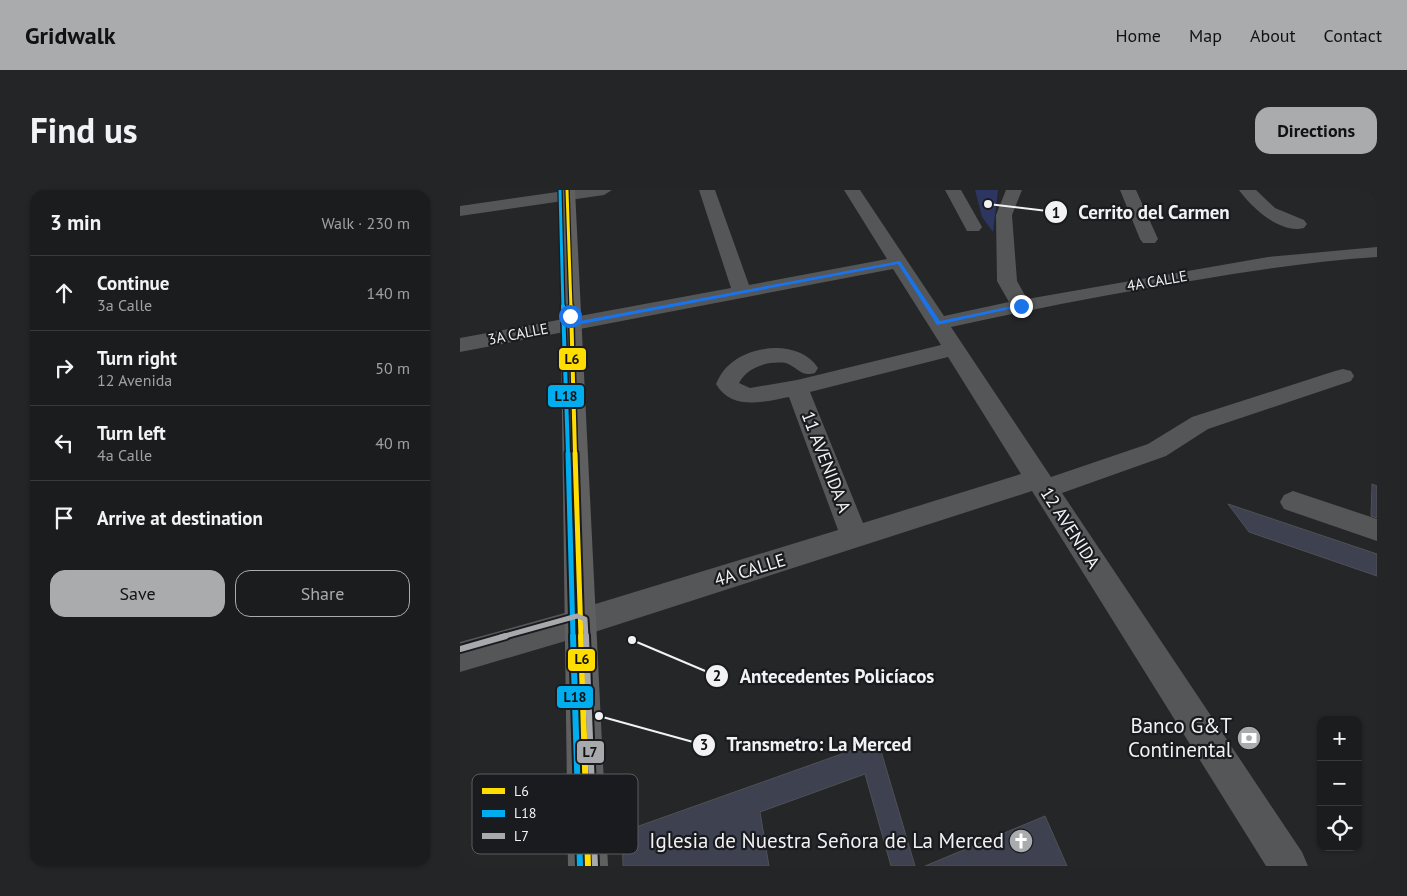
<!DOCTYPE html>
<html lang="en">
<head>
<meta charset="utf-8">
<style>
  :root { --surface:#1b1c1e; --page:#242527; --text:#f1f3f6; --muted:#a0a1a4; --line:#393a3c; --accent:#aaabad }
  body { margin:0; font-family:"PT Sans",sans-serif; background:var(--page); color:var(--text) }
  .controls { position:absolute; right:15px; bottom:15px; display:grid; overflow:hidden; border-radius:10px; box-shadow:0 1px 4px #0004 }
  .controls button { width:45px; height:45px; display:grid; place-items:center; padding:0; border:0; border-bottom:1px solid var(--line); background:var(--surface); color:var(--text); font:25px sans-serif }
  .stop { position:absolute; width:15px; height:15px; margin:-11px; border:4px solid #1a73e8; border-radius:50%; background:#fff }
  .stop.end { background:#1a73e8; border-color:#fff; box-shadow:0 1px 5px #0008 }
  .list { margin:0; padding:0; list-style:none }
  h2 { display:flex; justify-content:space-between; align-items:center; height:65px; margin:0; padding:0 20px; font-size:21px }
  h2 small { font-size:16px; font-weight:400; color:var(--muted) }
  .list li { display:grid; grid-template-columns:32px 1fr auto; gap:15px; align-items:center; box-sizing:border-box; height:75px; padding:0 20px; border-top:1px solid var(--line) }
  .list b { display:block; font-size:19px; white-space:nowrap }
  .list p { margin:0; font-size:16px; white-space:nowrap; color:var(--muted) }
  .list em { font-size:16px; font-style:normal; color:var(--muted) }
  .actions { display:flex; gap:10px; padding:15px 20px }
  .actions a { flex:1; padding:11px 0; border:1px solid var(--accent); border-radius:15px; text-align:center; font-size:18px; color:var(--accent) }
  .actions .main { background:var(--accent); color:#111 }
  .icon { flex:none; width:28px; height:28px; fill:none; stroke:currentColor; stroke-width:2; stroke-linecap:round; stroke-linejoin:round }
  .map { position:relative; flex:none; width:917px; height:676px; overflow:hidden; border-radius:15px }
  header { display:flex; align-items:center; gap:30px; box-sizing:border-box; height:70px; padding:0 25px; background:var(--accent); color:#111 }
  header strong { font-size:24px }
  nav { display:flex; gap:28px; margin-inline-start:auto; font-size:18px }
  .intro { display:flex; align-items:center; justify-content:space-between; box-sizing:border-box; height:120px; padding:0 30px }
  h1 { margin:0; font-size:35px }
  .button { padding:12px 22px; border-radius:15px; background:var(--accent); color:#111; font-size:18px; font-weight:700 }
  main { display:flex; gap:30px; padding:0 30px }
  aside { flex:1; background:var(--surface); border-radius:15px; box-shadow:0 1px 4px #0004 }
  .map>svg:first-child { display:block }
  .green { fill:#2d3661 }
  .building { fill:#3d4150; stroke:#505154 }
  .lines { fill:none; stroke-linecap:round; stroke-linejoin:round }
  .minor { fill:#555657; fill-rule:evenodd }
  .major { fill:#5f5f60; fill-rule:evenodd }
  .bus-1-far3-casing { stroke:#1a1b1f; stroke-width:5.5 }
  .bus-1-far2-casing { stroke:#1a1b1f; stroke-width:7 }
  .bus-1-far1-casing { stroke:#1a1b1f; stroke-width:9 }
  .bus-1-casing { stroke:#1a1b1f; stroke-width:10 }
  .bus-2-far3-casing { stroke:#1a1b1f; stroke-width:5.5 }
  .bus-2-far2-casing { stroke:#1a1b1f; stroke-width:7 }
  .bus-2-far1-casing { stroke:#1a1b1f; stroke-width:9 }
  .bus-2-casing { stroke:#1a1b1f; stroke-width:10 }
  .bus-3-far1-casing { stroke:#1a1b1f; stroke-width:9 }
  .bus-3-casing { stroke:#1a1b1f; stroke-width:10 }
  .bus-1-far3 { stroke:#fd0; stroke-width:3 }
  .bus-1-far2 { stroke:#fd0; stroke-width:4 }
  .bus-1-far1 { stroke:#fd0; stroke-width:5 }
  .bus-1 { stroke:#fd0; stroke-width:6 }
  .bus-2-far3 { stroke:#00aeef; stroke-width:3 }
  .bus-2-far2 { stroke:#00aeef; stroke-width:4 }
  .bus-2-far1 { stroke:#00aeef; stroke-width:5 }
  .bus-2 { stroke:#00aeef; stroke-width:6 }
  .bus-3-far1 { stroke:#a7a9ac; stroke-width:5 }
  .bus-3 { stroke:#a7a9ac; stroke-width:6 }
  .route { fill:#1a73e8 }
  .labels { text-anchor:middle; stroke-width:4.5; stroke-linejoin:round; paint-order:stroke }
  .far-street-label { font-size:15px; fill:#f2f2f5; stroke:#1a1b1f }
  .street-label { font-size:18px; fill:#f2f2f5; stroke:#1a1b1f }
  .near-poi-label { font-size:21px; fill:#f2f2f5; stroke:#1a1b1f; text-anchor:end }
  .key { fill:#1a1b1f; stroke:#5b5c5f; stroke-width:1 }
  .key-label { font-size:14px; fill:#f2f2f5 }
  .leader { fill:none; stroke:#f2f2f5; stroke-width:2 }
  .callout-dot { fill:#f2f2f5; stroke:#1a1b1f; stroke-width:2 }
  .mark-label { font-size:15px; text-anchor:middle; font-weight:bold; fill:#111 }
  .callout-label { font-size:19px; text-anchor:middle; font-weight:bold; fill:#f2f2f5; stroke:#1a1b1f; stroke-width:4.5; stroke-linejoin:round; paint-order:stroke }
  .line-badge { stroke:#1a1b1f; stroke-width:2 }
  .pale-badge-label { font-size:14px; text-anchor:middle; font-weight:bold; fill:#111 }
</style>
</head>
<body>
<header>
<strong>Gridwalk</strong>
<nav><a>Home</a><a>Map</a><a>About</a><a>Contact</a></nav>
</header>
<div class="intro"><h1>Find us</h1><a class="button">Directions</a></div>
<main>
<aside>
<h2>3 min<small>Walk · 230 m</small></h2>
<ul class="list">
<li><svg class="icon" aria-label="ahead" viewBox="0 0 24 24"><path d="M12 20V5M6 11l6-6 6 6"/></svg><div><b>Continue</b><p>3a Calle</p></div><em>140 m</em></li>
<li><svg class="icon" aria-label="right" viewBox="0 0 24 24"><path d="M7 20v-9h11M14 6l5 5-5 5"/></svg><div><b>Turn right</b><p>12 Avenida</p></div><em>50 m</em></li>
<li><svg class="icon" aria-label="left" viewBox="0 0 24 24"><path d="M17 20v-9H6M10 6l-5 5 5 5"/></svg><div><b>Turn left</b><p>4a Calle</p></div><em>40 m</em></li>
<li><svg class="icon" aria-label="arrive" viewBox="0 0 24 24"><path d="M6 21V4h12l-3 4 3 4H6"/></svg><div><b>Arrive at destination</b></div></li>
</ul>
<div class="actions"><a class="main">Save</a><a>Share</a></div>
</aside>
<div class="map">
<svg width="917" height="676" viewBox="0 0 917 676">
  <rect width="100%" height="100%" fill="#242628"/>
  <polygon class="green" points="515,0 538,0 533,42 522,27"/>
  <g class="building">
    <polygon points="912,294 917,296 917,328 911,326"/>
    <polygon points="768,314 917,364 917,386 789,342"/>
    <polygon points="418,551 455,676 431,676 405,584 300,622 309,676 163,676 162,642"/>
    <polygon points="585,626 607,676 465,676"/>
  </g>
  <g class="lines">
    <g class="minor">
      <polygon points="111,0 152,0 144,5 0,26 0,16"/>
      <path d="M239,0H255L289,95L427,69L384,0H400L484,126L549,112L537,91L536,25L546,0H562L552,25L557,91L567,109L808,67L917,57V67C856,71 797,80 737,90C654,103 573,119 491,137L591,287L688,254L732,227L875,181L883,179L891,181L894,186L891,191L748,239L706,266L602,303L842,662L848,676H806L572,301L119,447L0,482V452L119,419L378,340L329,207C303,212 272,221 256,194C259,187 263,180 269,175C292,154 340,150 358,178L355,183C340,187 339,178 326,173C309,171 288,176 279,193L290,198L337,190L481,155L433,79L0,162V148L271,98ZM488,167L561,284L403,333L350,202Z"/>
      <polygon points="485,0 501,0 522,37 519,41 507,41"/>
      <polygon points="660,0 676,0 698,49 695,53 683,53 680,49"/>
      <path d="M779,0H796L815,18L844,30L847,34L844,38C820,44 792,18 779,0Z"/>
      <polygon points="833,301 917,329 917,351 824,319 820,312 824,305"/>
    </g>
    <polygon class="major" points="99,0 115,0 148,676 108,676"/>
    <g class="bus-1-far3-casing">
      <polyline id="bus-1-far3" points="107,0 111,118"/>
    </g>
    <g class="bus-1-far2-casing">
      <polyline id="bus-1-far2" points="111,116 115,264"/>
    </g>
    <g class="bus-1-far1-casing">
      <polyline id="bus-1-far1" points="115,263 121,447"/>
    </g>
    <g class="bus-1-casing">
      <polyline id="bus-1" points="121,446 128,676"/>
    </g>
    <g class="bus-2-far3-casing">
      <polyline id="bus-2-far3" points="100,0 103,118"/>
    </g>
    <g class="bus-2-far2-casing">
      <polyline id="bus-2-far2" points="103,116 108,264"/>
    </g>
    <g class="bus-2-far1-casing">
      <polyline id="bus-2-far1" points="108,263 113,447"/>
    </g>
    <g class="bus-2-casing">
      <polyline id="bus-2" points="113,446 120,676"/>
    </g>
    <g class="bus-3-far1-casing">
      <polyline id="bus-3-far1" points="41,447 117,426 125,429 126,447"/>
    </g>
    <g class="bus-3-casing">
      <g id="bus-3">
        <polyline points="126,446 135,676"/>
        <polyline points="0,459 46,446"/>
      </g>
    </g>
    <use href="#bus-1-far3" class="bus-1-far3"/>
    <use href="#bus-1-far2" class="bus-1-far2"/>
    <use href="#bus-1-far1" class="bus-1-far1"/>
    <use href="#bus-1" class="bus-1"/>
    <use href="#bus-2-far3" class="bus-2-far3"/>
    <use href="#bus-2-far2" class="bus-2-far2"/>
    <use href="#bus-2-far1" class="bus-2-far1"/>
    <use href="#bus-2" class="bus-2"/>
    <use href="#bus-3-far1" class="bus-3-far1"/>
    <use href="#bus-3" class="bus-3"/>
  </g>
  <polygon class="route" points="440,71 480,131 561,114 564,116 477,135 438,74 111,136 108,134 108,126 110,124 113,126 114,132"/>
  <defs>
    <g id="bank-disc" transform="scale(1.25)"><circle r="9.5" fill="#aaabad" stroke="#1a1b1f"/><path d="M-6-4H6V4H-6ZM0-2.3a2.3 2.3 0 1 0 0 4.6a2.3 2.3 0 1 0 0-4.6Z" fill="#fff"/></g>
    <g id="church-disc" transform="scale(1.25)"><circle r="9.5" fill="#aaabad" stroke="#1a1b1f"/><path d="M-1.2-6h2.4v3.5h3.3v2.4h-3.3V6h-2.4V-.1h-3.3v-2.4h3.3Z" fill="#fff"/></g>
  </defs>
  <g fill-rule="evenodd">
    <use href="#bank-disc" x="789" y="548"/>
    <use href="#church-disc" x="561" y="651"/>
  </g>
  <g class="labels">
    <g class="far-street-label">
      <text transform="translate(697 91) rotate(-10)" y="5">4A CALLE</text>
      <text transform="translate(58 144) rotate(-11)" y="5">3A CALLE</text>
    </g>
    <g class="street-label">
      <text transform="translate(366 272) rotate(69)" y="6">11 AVENIDA A</text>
      <text transform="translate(610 338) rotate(57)" y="6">12 AVENIDA</text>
      <text transform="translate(290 380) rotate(-17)" y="6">4A CALLE</text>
    </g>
    <g class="near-poi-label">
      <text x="772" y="543">Banco G&amp;T<tspan x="772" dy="24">Continental</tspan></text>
      <text x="544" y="658">Iglesia de Nuestra Señora de La Merced</text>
    </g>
  </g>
  <rect x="12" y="584" width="166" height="80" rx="8" class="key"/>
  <rect x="22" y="598" width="23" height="6" fill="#fd0"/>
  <rect x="22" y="620" width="23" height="7" fill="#00aeef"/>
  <rect x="22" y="643" width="23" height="6" fill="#a7a9ac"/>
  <g class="key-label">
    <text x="54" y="606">L6</text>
    <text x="54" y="628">L18</text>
    <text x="54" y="651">L7</text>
  </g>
  <path class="leader" d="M528 14L596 22M172 450L257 486M139 526L244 555"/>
  <g class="callout-dot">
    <circle cx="528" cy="14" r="5"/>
    <circle cx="172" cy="450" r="5"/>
    <circle cx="139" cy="526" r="5"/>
    <circle cx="596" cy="22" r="12"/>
    <circle cx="257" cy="486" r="12"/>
    <circle cx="244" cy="555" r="12"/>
  </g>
  <g class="mark-label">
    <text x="596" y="28">1</text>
    <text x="257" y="491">2</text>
    <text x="244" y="560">3</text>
  </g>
  <g class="callout-label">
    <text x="694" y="29">Cerrito del Carmen</text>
    <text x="377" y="493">Antecedentes Policíacos</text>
    <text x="359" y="561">Transmetro: La Merced</text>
  </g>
  <g class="line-badge">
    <rect x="98" y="157" width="29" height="24" rx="5" fill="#fd0"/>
    <rect x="87" y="194" width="38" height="24" rx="5" fill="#00aeef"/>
    <rect x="107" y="458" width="29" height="24" rx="5" fill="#fd0"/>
    <rect x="96" y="495" width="38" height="24" rx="5" fill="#00aeef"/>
    <rect x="116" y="550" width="29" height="24" rx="5" fill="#a7a9ac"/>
  </g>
  <g class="pale-badge-label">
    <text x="112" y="174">L6</text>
    <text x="106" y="211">L18</text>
    <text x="122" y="474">L6</text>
    <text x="115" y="512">L18</text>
    <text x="130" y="567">L7</text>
  </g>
</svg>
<div class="controls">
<button>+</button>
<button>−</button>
<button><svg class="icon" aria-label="locate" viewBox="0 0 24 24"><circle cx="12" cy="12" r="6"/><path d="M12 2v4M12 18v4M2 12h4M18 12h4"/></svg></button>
</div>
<div class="stop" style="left:110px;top:126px"></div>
<div class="stop end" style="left:561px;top:116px"></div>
</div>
</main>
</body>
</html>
